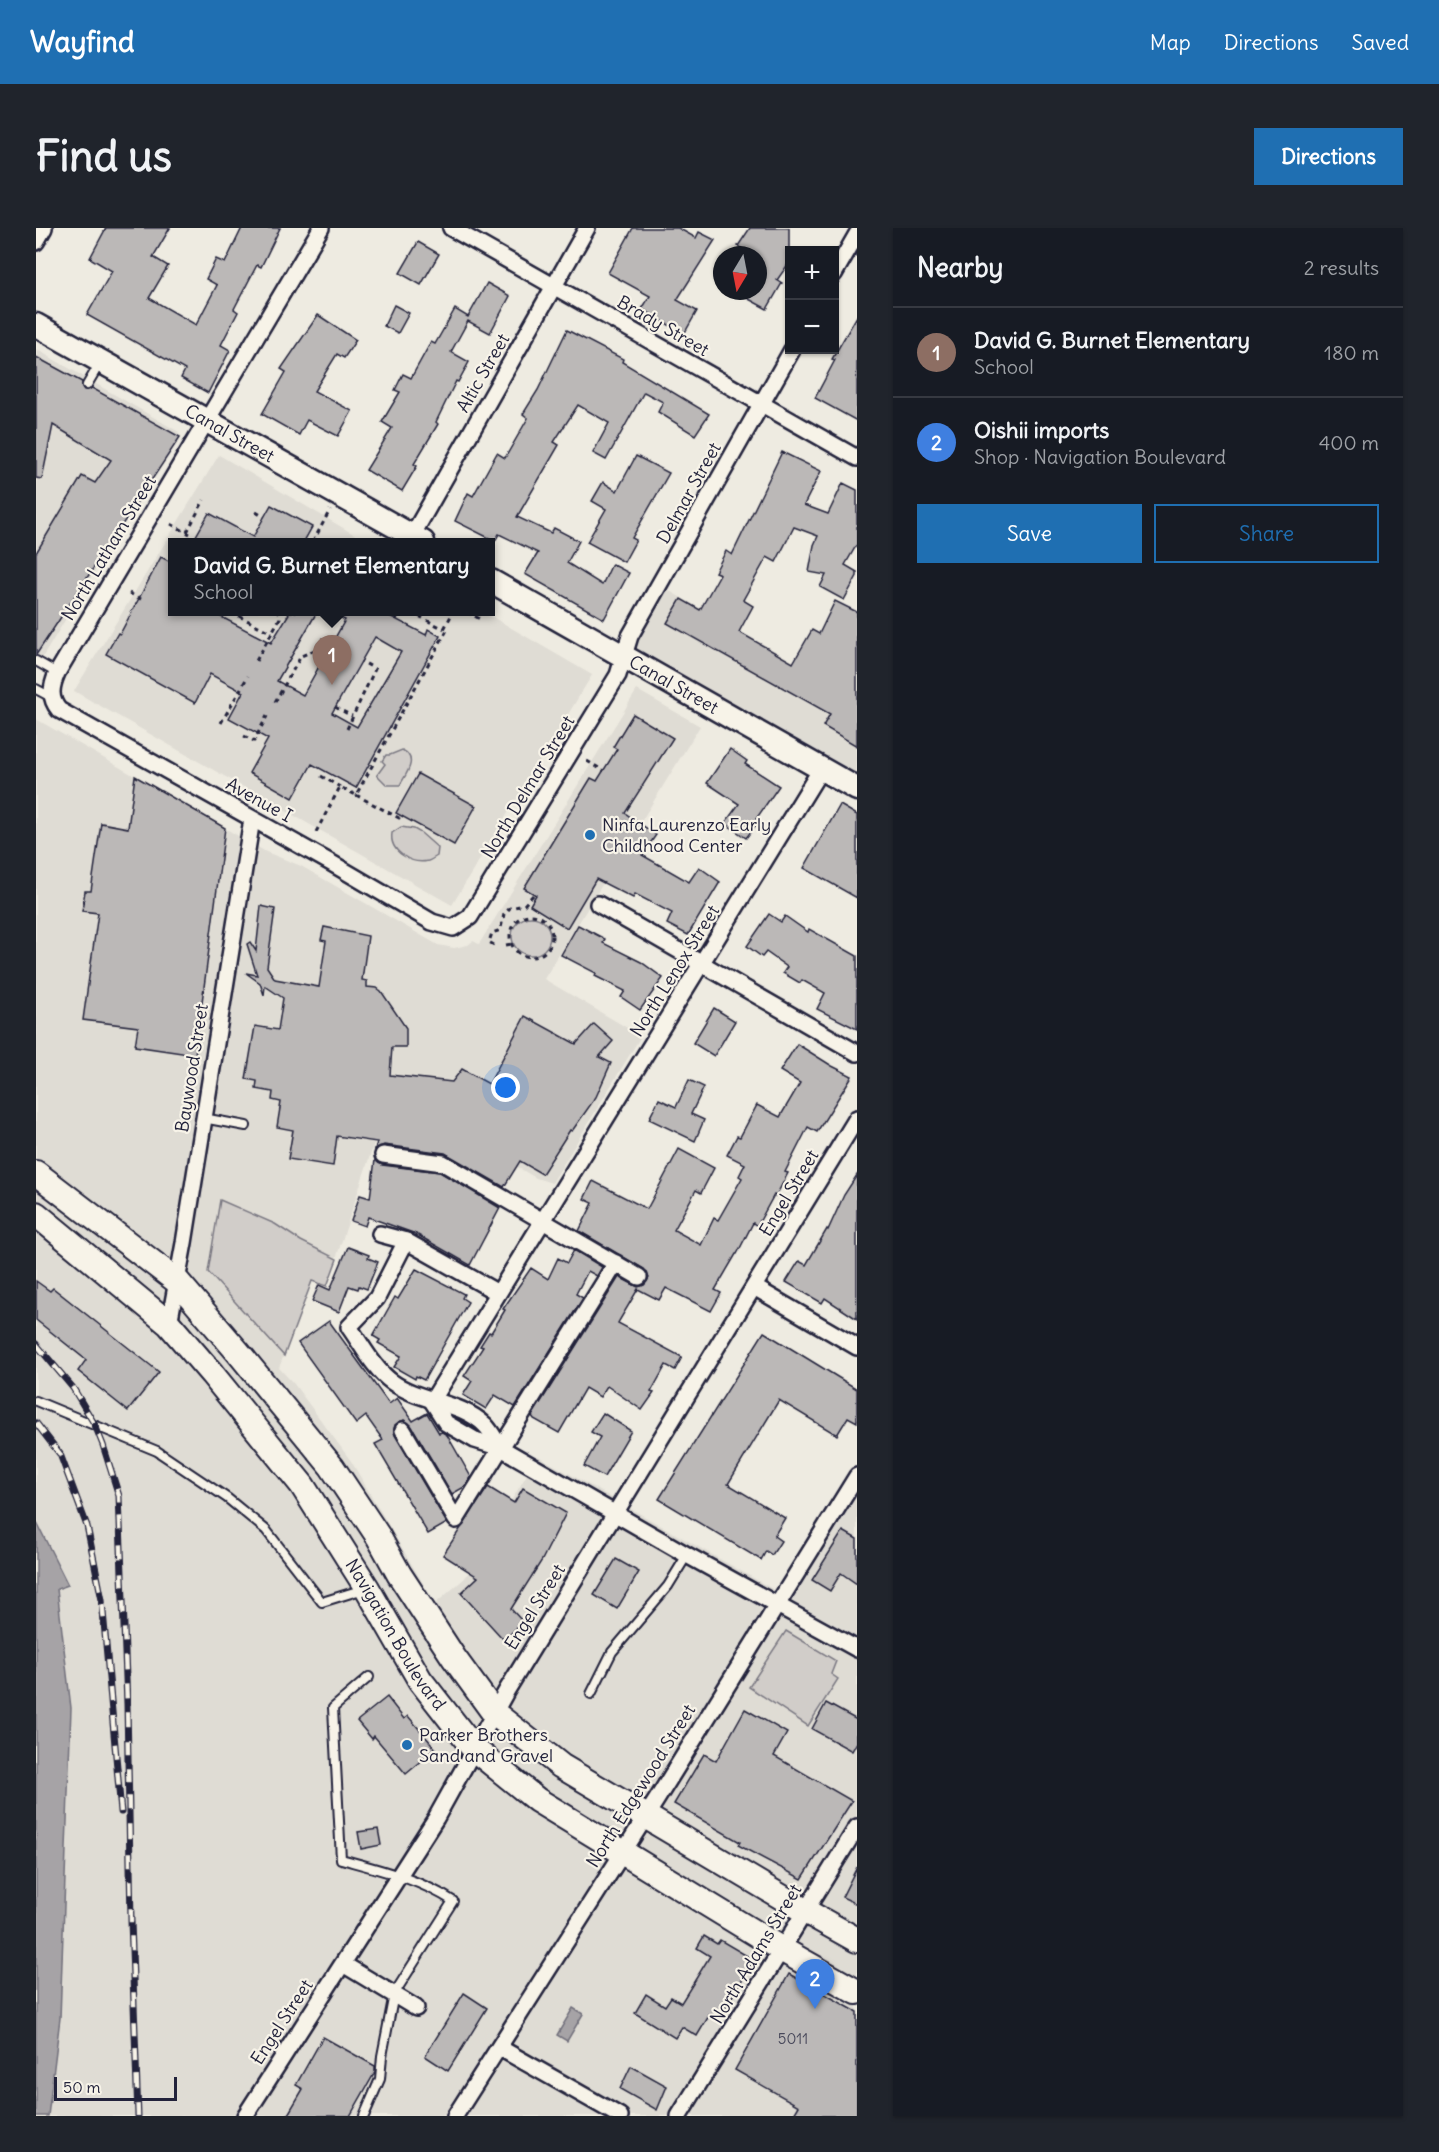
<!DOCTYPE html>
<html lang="en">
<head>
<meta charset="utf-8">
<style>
  :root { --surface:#171b24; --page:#20242c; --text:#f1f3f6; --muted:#9ea1a6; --line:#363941; --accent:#1f6fb2 }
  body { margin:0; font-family:Delius,sans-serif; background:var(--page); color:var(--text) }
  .controls { position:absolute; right:18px; top:18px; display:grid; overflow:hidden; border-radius:0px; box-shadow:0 2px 4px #0004 }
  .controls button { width:54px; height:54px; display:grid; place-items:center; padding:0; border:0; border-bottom:2px solid var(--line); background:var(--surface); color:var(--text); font:30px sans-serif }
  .compass { position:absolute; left:677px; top:18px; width:54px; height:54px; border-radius:50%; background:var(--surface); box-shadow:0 2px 4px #0004; rotate:190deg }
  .scale { position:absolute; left:18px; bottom:15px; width:123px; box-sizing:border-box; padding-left:6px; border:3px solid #22223b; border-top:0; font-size:16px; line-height:21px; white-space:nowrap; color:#22223b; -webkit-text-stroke:4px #f7f3e8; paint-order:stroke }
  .you { position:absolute; left:470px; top:860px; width:21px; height:21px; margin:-15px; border:4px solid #fff; border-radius:50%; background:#1a73e8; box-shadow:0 0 0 9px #1a73e833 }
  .badge { display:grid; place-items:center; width:39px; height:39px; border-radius:50%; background:var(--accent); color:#fff; font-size:20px; font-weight:700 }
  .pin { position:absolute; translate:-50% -50px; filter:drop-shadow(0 2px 3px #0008) }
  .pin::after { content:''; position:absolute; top:32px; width:21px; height:18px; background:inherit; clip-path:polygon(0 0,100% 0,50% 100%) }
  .popup { position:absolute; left:132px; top:310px; width:327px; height:78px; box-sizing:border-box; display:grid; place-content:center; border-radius:0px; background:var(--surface); filter:drop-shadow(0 2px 4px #0005); font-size:20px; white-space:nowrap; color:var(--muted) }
  .popup b { font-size:22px; color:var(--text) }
  .popup::after { content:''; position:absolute; left:50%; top:100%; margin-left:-12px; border:12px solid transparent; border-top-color:var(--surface) }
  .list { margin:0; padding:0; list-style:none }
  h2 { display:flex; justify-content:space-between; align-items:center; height:78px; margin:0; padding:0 24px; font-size:26px }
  h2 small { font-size:20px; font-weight:400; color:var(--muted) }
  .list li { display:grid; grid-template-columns:39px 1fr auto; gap:18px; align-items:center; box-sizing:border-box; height:90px; padding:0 24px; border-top:2px solid var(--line) }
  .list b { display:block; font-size:22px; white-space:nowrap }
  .list p { margin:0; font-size:20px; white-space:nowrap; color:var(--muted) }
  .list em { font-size:20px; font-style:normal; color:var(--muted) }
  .actions { display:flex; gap:12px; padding:18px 24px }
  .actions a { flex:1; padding:14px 0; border:2px solid var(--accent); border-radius:0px; text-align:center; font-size:21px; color:var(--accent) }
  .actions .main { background:var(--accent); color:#fff }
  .map { position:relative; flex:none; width:821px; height:1888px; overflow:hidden; border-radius:0px }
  header { display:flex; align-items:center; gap:36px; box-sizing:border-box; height:84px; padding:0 30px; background:var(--accent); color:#fff }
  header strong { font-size:28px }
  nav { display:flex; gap:33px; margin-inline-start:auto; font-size:21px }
  .intro { display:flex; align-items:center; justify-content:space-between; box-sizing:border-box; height:144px; padding:0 36px }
  h1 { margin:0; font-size:42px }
  .button { padding:15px 27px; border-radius:0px; background:var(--accent); color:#fff; font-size:21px; font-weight:700 }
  main { display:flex; gap:36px; padding:0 36px }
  aside { flex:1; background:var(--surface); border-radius:0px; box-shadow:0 2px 4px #0004 }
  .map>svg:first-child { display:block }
  .built { fill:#dfdcd4 }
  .green { fill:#d1cdc9; stroke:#7a7882; stroke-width:1.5 }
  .water { fill:#a6a3a6; stroke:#716f7b; stroke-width:1.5 }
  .building { fill:#bbb8b7; stroke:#22223b; stroke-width:1.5; fill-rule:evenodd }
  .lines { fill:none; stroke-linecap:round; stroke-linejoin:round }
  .lane-casing { stroke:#22223b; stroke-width:12 }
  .street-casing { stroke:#22223b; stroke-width:20 }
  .secondary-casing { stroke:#22223b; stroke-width:27 }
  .primary-casing { stroke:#22223b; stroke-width:28 }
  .path { stroke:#22223b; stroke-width:3; stroke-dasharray:4.5 4.5; stroke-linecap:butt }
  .lane { stroke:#f7f3e8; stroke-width:8 }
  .street { stroke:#f7f3e8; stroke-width:15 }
  .secondary { stroke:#f7f3e8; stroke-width:22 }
  .primary { stroke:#f7f3e8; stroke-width:24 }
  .rail-casing { stroke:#22223b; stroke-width:7 }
  .rail { stroke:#f7f3e8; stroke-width:4.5; stroke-dasharray:14; stroke-linecap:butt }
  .poi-dot { fill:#1f6fb2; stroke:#f7f3e8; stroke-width:2 }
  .labels { text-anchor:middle; stroke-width:4.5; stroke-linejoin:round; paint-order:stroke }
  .number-label { font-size:15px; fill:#48485a }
  .street-label { font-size:18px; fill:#22223b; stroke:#f7f3e8 }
  .poi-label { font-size:18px; fill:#22223b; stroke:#f7f3e8; text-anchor:start }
</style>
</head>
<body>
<header>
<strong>Wayfind</strong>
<nav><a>Map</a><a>Directions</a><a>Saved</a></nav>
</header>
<div class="intro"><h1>Find us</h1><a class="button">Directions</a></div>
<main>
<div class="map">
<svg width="821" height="1888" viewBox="0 0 821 1888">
  <rect width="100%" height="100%" fill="#eeebe1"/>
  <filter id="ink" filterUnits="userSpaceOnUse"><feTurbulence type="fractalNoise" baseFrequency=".0167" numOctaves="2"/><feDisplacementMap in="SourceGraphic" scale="12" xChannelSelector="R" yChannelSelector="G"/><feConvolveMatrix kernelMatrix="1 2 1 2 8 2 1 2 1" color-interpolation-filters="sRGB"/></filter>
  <g filter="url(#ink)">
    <g class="built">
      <polygon points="0,121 143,204 0,440"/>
      <polygon points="183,227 331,314 137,314 137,384 448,384 556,447 416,677 38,463"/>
      <polygon points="630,361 821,470 821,548 596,420"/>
      <polygon points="601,462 664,498 508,751 605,808 516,955 500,950 416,901 346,891 291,1058 276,1053 243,1140 258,1156 315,1233 399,1376 429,1350 502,1228 756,1372 821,1266 821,1888 12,1888 24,1790 21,1361 32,1357 0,1293 0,491 230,624 265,638 388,709 402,717 418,720 432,717 437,713 443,716"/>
    </g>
    <g class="green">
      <path d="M366,522C383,530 370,546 364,557H351L341,547L349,536L346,533L350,527H354Z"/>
      <path d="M365,599L378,601L385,605L402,620L401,628C398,630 395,632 392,633C375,637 353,623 356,605Z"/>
      <circle cx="495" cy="708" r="19"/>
      <polygon points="184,972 239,996 265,1013 301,1031 291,1058 276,1053 248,1128 172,1044"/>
      <polygon points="750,1403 800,1433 795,1446 802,1451 772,1498 713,1459"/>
    </g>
    <g class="water">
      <polygon points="0,1293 32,1357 21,1361 35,1480 24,1790 12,1888 0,1888"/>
      <polygon points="537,1780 547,1786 531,1813 521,1807"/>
    </g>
    <g class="building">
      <polygon points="70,0 134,0 117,29 132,38 113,70 160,97 181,57 170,51 180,31 189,35 206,0 244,0 225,39 221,37 198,81 202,84 185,117 194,122 172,165 145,150 149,142 51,87 76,43 54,30"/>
      <polygon points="597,0 642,0 660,10 663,4 679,12 641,72 661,83 648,106 606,81 614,68 572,45"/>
      <polygon points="714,0 753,0 753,35 741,52 746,55 731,81 698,63 722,63 722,27 715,27 702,18"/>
      <polygon points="382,14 403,26 385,57 364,45"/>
      <polygon points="451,55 474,68 454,105 432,93 415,124 433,134 422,154 420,153 400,194 402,196 378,236 381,238 366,263 330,242 356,200 346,194 364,164 359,162 367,146 375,150 395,114 399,116 419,81 432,89"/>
      <polygon points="358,77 373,85 362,105 348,98"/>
      <polygon points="282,87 320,112 308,130 301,126 278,163 316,183 302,208 271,192 263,207 226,186 250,144 245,141"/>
      <polygon points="821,88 821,193 779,170 799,132 796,131"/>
      <polygon points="531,102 587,131 586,134 673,186 659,207 622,184 627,174 608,164 570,232 557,225 573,195 542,177 518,214 523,217 481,289 515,305 518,300 543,313 531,335 566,357 576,336 593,345 568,391 489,346 502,325 463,306 459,313 419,293 432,265 437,268 461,225 469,230 492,190 487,186 502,162"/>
      <polygon points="0,129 46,154 46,159 48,162 56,160 144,209 0,427 0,325 46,248 59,255 75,232 17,197 6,251 0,250"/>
      <polygon points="746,224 785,243 768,277 792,286 807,255 821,262 821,316 809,337 821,344 821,348 808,372 784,359 790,347 773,344 778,317 782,308 758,299 740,334 731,329 707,372 717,378 703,404 757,435 776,402 783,406 799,373 821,384 821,518 787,498 794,486 631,395 645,371 664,382 684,346 679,344 690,323 696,327"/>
      <polygon points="600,228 633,245 596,310 600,312 588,334 551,314 570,281 556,273 567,254 581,263"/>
      <polygon points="235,277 276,299 267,315 156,315 173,285 217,309"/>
      <path d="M125,329L137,335V384H176L235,415L254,384H281L241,453L267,467L309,392L294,384H346L390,407L392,401L404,408L320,560L276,536L257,570L213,545L232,511L193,490L207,464L174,446L159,475L70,426L82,405L84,406ZM339,409L365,424L321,499L296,485Z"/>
      <polygon points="597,486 637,510 589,585 620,607 606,627 653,654 663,639 684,654 652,707 631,696 636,685 599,666 597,670 560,651 531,700 494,677 500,667 488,660 555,550 561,553 581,521 577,519"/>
      <polygon points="694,521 711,533 709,536 743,558 720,591 723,593 710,610 689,595 703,576 671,555"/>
      <polygon points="382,546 440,578 418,617 360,585"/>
      <polygon points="99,548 189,600 159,827 99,818 102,799 47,792 62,685 46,683 49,663 55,663 65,595 92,600"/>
      <polygon points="804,577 821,587 821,670 768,640"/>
      <polygon points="225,678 239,681 231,739 239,751 283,759 290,713 285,712 288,699 332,708 326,752 331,753 331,759 341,760 345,763 370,800 370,819 356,819 354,847 416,854 426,841 453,856 489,788 540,816 558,796 577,813 563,829 575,835 560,869 536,903 534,902 506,946 484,933 468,959 409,925 348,917 339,921 341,914 301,908 297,938 252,931 257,902 241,899 245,874 236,872 237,864 220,861 221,853 210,851 219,798 242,802 247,770 229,758 228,767 224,755 210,745 221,747 211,716 214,714 220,723"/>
      <polygon points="733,686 745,694 749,688 772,704 773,701 821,728 821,801 781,781 789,765 766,752 764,755 747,745 751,739 730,724 726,729 711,718"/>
      <polygon points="542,697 569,711 567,715 605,734 627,750 604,782 585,769 589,763 559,748 560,745 525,727"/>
      <polygon points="678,780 699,793 678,828 657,815"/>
      <polygon points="761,816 796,838 816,848 781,904 772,899 749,944 752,945 740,968 738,967 721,998 717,995 701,1026 700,1026 679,1062 685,1065 675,1083 630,1060 623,1072 602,1061 583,1093 582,1095 646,1129 639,1142 630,1137 615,1164 618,1165 606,1182 571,1158 564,1169 549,1160 523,1205 498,1191 496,1188 583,1049 602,1059 608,1057 613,1050 608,1041 543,1003 557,975 548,971 557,953 611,981 643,921 678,940 665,965 660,962 638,1002 665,1017 678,990 682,992 706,950 703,948 709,936 691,927 701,908 704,909 721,877 744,889 764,855 744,843"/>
      <polygon points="653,852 668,859 655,886 668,892 659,913 613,891 623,871 640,879"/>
      <polygon points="339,932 346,937 404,944 464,980 434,1037 380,1006 332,989 329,998 315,993 324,967 334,970"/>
      <polygon points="821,947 821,1091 789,1070 786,1075 750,1054 763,1033 770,1037 791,1001 792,1002 808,967"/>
      <polygon points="312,1019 333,1027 332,1030 342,1034 331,1061 323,1058 322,1061 313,1058 303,1084 276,1073 283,1057 294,1062"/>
      <polygon points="538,1022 566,1039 561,1048 552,1043 540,1066 547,1070 479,1179 459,1167 450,1181 427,1167 436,1153 428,1148 447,1119 444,1118 453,1104 455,1105 469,1082 467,1081 495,1040 512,1051 522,1030 531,1035"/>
      <polygon points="380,1041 428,1066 426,1070 432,1074 388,1152 380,1148 379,1151 358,1139 365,1128 342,1115 344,1112 337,1108 351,1083 359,1069 362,1071"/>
      <polygon points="0,1053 14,1063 17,1060 123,1144 92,1183 42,1143 50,1132 0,1092"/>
      <polygon points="293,1093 353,1176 361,1170 377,1193 391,1185 403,1205 406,1204 411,1207 435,1249 430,1258 416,1266 375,1197 368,1192 359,1197 359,1207 411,1295 392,1306 339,1216 347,1212 330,1188 320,1196 262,1115"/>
      <polygon points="728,1104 821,1161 821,1194 812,1189 801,1207 743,1172 692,1256 749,1290 738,1308 745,1313 736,1327 730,1323 725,1332 623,1271"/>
      <polygon points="567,1185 595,1203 568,1249 548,1238 564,1209 555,1204"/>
      <polygon points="452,1259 478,1275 487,1260 530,1285 506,1332 475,1381 487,1394 468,1412 425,1365 442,1349 407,1327"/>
      <polygon points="807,1303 821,1311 821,1356 805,1345 794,1363 776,1352"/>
      <polygon points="580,1331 603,1344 581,1381 558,1367"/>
      <polygon points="351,1469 368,1491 372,1488 400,1521 370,1546 338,1508 336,1511 321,1493"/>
      <polygon points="790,1475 821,1492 821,1514 816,1523 776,1501"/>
      <polygon points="709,1481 751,1505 738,1528 816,1573 766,1651 702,1617 704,1614 638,1576 668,1526 680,1533"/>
      <polygon points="342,1601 345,1617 325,1621 322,1604"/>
      <polygon points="821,1639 821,1676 806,1669"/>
      <polygon points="668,1708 681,1716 684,1712 718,1732 682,1792 674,1786 661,1808 646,1799 639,1810 599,1785 610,1766 629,1778 635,1769 645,1775 674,1728 661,1720"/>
      <polygon points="753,1746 821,1784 821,1888 757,1888 763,1878 699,1842"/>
      <polygon points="428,1765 451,1780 412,1843 389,1828"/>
      <polygon points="287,1809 339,1838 339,1844 314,1888 251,1888 267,1861 260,1857"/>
      <polygon points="595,1838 631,1858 621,1882 584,1861"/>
    </g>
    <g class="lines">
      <g class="lane-casing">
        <g id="lane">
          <polyline points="51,157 64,135"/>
          <polyline points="0,433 21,445"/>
          <polyline points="0,461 15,469"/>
          <polyline points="167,890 210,898"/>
          <polyline points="0,1173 121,1223 191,1270 230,1302 286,1374 328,1361"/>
          <polyline points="555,1466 576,1424 632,1358 651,1327"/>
          <path d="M328,1888L344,1851L346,1828L358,1766L417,1673C383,1651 345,1642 305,1631L297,1480L333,1449"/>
        </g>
      </g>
      <g class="street-casing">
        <g id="street">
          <path d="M285,0L21,445C15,459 13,470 23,482L297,636L396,694L417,700L434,689L582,447L594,408L756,122"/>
          <polyline points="415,0 821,230"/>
          <polyline points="0,14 8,0"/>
          <polyline points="798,46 821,6"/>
          <polyline points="376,308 551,0"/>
          <polyline points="562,676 821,825"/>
          <polyline points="347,927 407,935 603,1049"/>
          <polyline points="344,1006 370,1013 462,1065"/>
          <path d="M370,1013L341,1070L313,1099C326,1117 338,1141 356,1154C384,1174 424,1173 449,1197C455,1203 460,1213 465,1220"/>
          <polyline points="718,1059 821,1119"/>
          <polyline points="133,1096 148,1015 216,591"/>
          <polyline points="396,1173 785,541"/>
          <polyline points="396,1173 410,1195 439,1212 465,1220 651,1327 821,1421"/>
          <polyline points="367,1202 420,1292 580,1035"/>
          <polyline points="307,1736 380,1780"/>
          <polyline points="464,1820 584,1888"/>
          <polyline points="209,1888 400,1590 471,1462 821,890"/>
          <polyline points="419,1888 621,1571 821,1248"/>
          <polyline points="643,1888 821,1599"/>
        </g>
      </g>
      <g class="secondary-casing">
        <g id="secondary">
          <path id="s1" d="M0,97L387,314"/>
          <path id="s2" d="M455,353L821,561"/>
        </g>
      </g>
      <g class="primary-casing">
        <g id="primary">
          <polyline points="0,945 142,1054 202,1124 296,1239 342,1308 363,1346 418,1430 458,1485 525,1538 769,1683 821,1712"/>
          <path id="s3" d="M0,986L133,1096L176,1146L266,1257L331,1360L384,1452L438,1521L501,1572L745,1721L821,1764"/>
        </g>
      </g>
      <g class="path">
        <polyline points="220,284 228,289"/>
        <polyline points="135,296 154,306"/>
        <polyline points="151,304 168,272"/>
        <polyline points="277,314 294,282"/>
        <polyline points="93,365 107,372"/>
        <polyline points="195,384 236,405"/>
        <polyline points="375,384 408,401"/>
        <polyline points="431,384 446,392"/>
        <polyline points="360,391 364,384"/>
        <polyline points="220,433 244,390 243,384"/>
        <polyline points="239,474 265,428 279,422 286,411 295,416"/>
        <polyline points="299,479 316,488"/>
        <polyline points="185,495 212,448"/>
        <polyline points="311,501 339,441 325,433"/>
        <polyline points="208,508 218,513 231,488"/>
        <polyline points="551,533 568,543"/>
        <polyline points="285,548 304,559"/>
        <polyline points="320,567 363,590 364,587"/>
        <polyline points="280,604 304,559 320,567 411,402 408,401 417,384"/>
        <circle cx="495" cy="708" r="21"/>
        <polyline points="458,717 453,714 456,705 462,703 465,700 468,686 474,680 488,677 498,666"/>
        <polyline points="470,717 476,716"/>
      </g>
      <use href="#lane" class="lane"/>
      <use href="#street" class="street"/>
      <use href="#secondary" class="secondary"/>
      <use href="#primary" class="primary"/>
      <g class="rail-casing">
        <g id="rail">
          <polyline points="0,1116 37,1160 59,1197 67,1217 83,1268 91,1476 95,1693 102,1888"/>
          <polyline points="0,1195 24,1226 51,1298 66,1372 85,1584"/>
        </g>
      </g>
      <use href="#rail" class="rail"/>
    </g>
  </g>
  <g class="poi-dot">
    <circle cx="554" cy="607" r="6"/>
    <circle cx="371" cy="1517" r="6"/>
  </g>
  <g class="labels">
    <g class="number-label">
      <text x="757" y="1816">5011</text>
    </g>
    <g class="street-label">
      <text transform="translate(627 98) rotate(30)" y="6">Brady Street</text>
      <text transform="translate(447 145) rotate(-60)" y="6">Altic Street</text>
      <text dy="6" stroke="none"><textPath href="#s1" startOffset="222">Canal Street</textPath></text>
      <text transform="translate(653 265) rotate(-61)" y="6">Delmar Street</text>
      <text transform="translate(73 320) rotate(-59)" y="6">North Latham Street</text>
      <text dy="6" stroke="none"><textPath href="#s2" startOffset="210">Canal Street</textPath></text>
      <text transform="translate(492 559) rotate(-59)" y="6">North Delmar Street</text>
      <text transform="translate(223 572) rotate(29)" y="6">Avenue I</text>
      <text transform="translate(639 743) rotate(-58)" y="6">North Lenox Street</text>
      <text transform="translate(156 840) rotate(-81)" y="6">Baywood Street</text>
      <text transform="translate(753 965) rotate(-59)" y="6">Engel Street</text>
      <text transform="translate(499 1379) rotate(-58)" y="6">Engel Street</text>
      <text dy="6" stroke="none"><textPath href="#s3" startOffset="558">Navigation Boulevard</textPath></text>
      <text transform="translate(605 1558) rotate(-58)" y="6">North Edgewood Street</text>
      <text transform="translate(720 1726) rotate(-59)" y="6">North Adams Street</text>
      <text transform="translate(246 1794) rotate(-57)" y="6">Engel Street</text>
    </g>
    <g class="poi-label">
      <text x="566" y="603">Ninfa Laurenzo Early<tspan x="566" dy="21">Childhood Center</tspan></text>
      <text x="383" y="1513">Parker Brothers<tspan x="383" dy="21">Sand and Gravel</tspan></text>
    </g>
  </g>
</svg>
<div class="controls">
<button>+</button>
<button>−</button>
</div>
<svg class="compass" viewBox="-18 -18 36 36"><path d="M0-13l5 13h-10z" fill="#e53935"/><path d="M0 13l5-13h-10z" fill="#9ea1a6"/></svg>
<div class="scale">50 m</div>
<div class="you"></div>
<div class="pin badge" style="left:296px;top:457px;background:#8d6e63">1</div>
<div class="popup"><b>David G. Burnet Elementary</b>School</div>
<div class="pin badge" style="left:779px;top:1781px;background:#3f7fe0">2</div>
</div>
<aside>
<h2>Nearby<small>2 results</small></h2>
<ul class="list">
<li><span class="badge" style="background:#8d6e63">1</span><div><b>David G. Burnet Elementary</b><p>School</p></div><em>180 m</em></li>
<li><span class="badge" style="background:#3f7fe0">2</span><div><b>Oishii imports</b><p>Shop · Navigation Boulevard</p></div><em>400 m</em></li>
</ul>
<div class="actions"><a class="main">Save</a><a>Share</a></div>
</aside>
</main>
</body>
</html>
